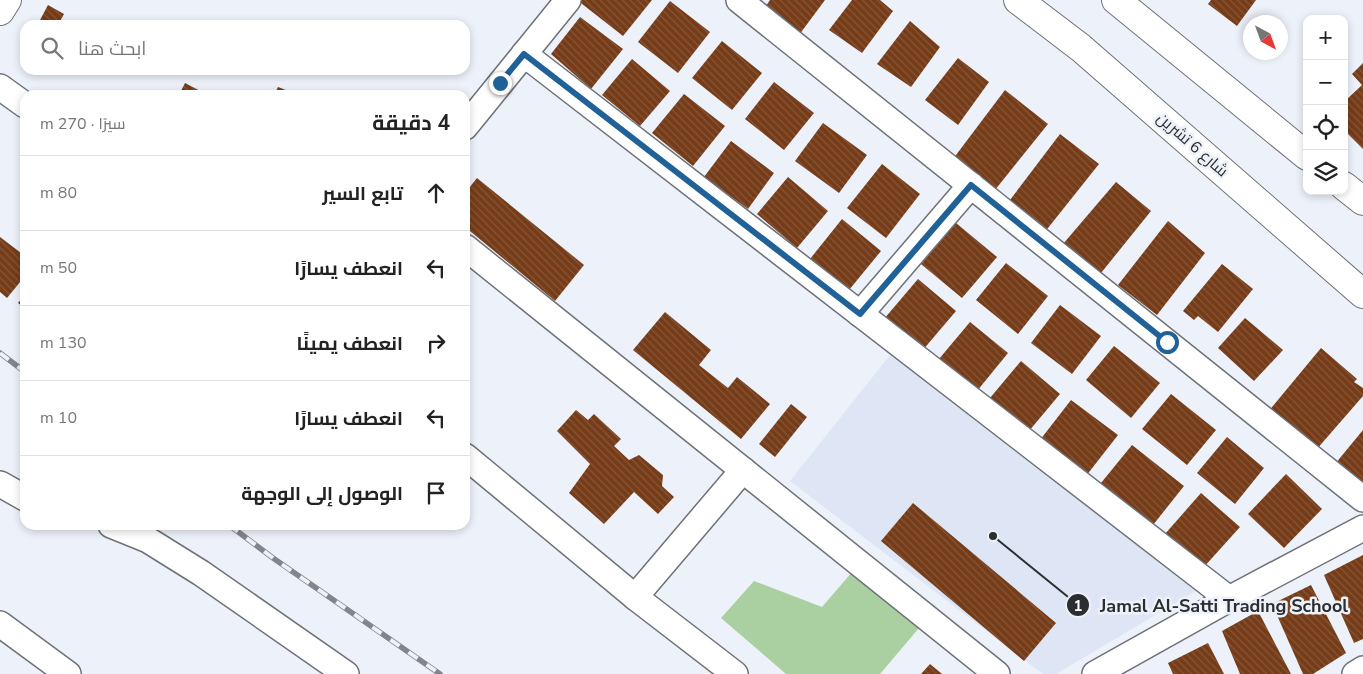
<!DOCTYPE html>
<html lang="ar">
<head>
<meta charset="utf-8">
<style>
  :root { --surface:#fff; --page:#f2f2f2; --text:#222; --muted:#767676; --line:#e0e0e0 }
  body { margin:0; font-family:"Nunito Sans",Cairo,sans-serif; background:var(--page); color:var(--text); direction:rtl }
  .controls { position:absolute; right:15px; top:15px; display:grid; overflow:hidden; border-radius:10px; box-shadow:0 2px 8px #0003 }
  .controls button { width:45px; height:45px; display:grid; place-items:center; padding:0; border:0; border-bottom:1px solid var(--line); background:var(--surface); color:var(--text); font:25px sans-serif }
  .compass { position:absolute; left:1243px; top:15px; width:45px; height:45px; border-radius:50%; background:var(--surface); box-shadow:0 2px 8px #0003; rotate:139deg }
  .stop { position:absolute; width:15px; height:15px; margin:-11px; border:4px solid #206298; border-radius:50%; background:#fff }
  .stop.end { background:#206298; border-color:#fff; box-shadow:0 1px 5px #0008 }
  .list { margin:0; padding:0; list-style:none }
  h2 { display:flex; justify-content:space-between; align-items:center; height:65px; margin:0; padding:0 20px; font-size:21px }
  h2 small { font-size:16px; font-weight:400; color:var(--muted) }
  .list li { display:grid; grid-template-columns:32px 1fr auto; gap:15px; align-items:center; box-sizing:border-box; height:75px; padding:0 20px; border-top:1px solid var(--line) }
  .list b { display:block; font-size:19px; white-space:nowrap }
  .list em { font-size:16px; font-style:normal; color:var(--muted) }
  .icon { flex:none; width:28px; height:28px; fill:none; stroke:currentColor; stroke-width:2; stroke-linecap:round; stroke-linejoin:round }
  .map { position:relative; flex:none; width:1363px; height:674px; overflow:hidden; direction:ltr }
  .search { position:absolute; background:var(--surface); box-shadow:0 2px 8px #0003; left:20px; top:20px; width:450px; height:55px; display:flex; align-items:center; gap:12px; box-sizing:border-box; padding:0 18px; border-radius:15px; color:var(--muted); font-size:19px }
  .panel { position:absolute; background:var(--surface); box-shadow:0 2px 8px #0003; left:20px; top:90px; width:450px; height:440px; border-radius:15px; direction:rtl }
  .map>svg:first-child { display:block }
  .built { fill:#dee6f5 }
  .park { fill:#aad0a1 }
  .building { fill:url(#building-back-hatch) }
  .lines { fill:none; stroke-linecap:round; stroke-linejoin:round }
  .street-casing { stroke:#6e7178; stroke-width:28 }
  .secondary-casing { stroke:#6e7178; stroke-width:30 }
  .primary-casing { stroke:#6e7178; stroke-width:30 }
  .street { stroke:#fff; stroke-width:25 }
  .secondary { stroke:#fff; stroke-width:28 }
  .primary { stroke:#fff; stroke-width:28 }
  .rail-casing { stroke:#83858b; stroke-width:5.5 }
  .rail { stroke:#edf1f9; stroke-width:4; stroke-dasharray:11; stroke-linecap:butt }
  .route { stroke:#206298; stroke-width:6 }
  .labels { text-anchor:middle; stroke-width:5; stroke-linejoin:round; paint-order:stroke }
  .street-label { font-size:16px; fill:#2c2d30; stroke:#edf1f9 }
  .leader { fill:none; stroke:#2c2d30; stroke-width:2 }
  .callout-dot { fill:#2c2d30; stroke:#edf1f9; stroke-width:2 }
  .mark-label { font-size:15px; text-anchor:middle; font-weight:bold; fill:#fff }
  .callout-label { font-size:18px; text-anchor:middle; font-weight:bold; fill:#2c2d30; stroke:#edf1f9; stroke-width:5; stroke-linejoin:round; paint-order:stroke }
</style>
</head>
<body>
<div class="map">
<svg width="1363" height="674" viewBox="0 0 1363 674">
  <defs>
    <pattern id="building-back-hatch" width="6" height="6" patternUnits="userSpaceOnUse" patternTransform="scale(1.25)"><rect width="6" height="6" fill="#763c18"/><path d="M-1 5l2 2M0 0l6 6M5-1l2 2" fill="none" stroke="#85563a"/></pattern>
  </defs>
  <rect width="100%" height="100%" fill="#edf1f9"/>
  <polygon class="built" points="890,355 1196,591 1056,674 1043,674 790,481"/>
  <polygon class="park" points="853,571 919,628 880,674 786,674 721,618 754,581 822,607"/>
  <g class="building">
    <polygon points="577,0 652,0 623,36"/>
    <polygon points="770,0 825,0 799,35 764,9"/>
    <polygon points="852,0 880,0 893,11 862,53 829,30"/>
    <polygon points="1211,0 1256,0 1237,26 1208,4"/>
    <polygon points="670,1 710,32 678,73 638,42"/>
    <polygon points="48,5 64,14 58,25 49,25 40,20"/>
    <polygon points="580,17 623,49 591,89 551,54"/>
    <polygon points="910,21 940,47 911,87 877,64"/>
    <polygon points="722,41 762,73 732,110 692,78"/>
    <polygon points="958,58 989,82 958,125 925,100"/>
    <polygon points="632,59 670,91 640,126 602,95"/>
    <polygon points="1363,63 1363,149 1344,130 1344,100 1345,101 1362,85 1352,74"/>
    <polygon points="774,82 814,113 784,150 745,119"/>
    <polygon points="185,83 208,95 179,95"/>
    <polygon points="278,87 299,95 274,95"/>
    <polygon points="1005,90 1048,124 995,190 953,159"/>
    <polygon points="684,94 725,126 693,166 652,133"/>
    <polygon points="823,123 867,155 839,193 795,161"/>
    <polygon points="1060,134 1099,164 1044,233 1007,204"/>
    <polygon points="731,141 774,173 748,209 704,177"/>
    <polygon points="882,164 920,194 886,238 847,208"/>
    <polygon points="788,177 828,211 797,248 757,214"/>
    <polygon points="477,178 584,265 555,301 465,227 465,193"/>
    <polygon points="1116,182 1151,211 1101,273 1063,244"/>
    <polygon points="842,219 881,251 849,290 810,259"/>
    <polygon points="1168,221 1205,253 1157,315 1118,285"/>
    <polygon points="956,223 997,257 962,298 921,264"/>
    <polygon points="0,237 25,256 25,276 7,298 0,292"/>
    <polygon points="1006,263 1048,296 1018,334 976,300"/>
    <polygon points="1222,264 1253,289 1218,332 1198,316 1194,320 1183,311"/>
    <polygon points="918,279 956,311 922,351 884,319"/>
    <polygon points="25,295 25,309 18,303"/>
    <polygon points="1060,305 1101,336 1072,374 1031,343"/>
    <polygon points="665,312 711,350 699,365 728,388 737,377 770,404 741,439 633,350"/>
    <polygon points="1245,318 1283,350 1254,381 1218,348"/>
    <polygon points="970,322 1008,353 977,391 939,359"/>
    <polygon points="1114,346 1160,383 1131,418 1086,380"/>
    <polygon points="1321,348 1357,379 1354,382 1363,388 1363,396 1316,450 1267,413"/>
    <polygon points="1021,361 1060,394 1029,431 990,398"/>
    <polygon points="1171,394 1216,430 1187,465 1142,429"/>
    <polygon points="1071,400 1118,435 1086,476 1040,440"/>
    <polygon points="791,404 807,417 775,457 759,444"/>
    <polygon points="576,410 588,420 594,414 621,439 614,446 629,460 639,455 663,475 662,486 674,497 658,514 634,492 604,524 569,493 590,464 557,431"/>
    <polygon points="1363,430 1363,489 1335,464"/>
    <polygon points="1227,437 1264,468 1235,504 1197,473"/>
    <polygon points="1132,445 1184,486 1153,525 1101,483"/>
    <polygon points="1286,474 1322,509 1284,548 1248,514"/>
    <polygon points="1201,493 1240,527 1203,568 1165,534"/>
    <polygon points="913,503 1056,623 1024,661 881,541"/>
    <polygon points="1363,555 1363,639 1354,643 1324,575"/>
    <polygon points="1311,585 1346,653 1313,674 1303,674 1272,604"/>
    <polygon points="1258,611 1291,674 1240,674 1222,631"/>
    <polygon points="1208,643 1224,674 1173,674 1168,663"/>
    <polygon points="930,664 942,674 921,674"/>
  </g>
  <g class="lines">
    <g class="street-casing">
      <g id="street">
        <polyline points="739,0 1363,499"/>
        <polyline points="524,54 1229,599"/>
        <polyline points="0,87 25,105"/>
        <polyline points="465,127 568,0"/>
        <polyline points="465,247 997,674"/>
        <polyline points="860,314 971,185"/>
        <polyline points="465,456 635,597 735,674"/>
        <polyline points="0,484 25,498"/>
        <polyline points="111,525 148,540 201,573 346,674"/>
        <polyline points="635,597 743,470"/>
        <polyline points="0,624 68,674"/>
        <polyline points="1095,674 1229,599 1363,528"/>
        <polyline points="1355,674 1363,669"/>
      </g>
    </g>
    <g class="secondary-casing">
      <polyline id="secondary" points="0,11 7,0"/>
    </g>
    <g class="primary-casing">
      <g id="primary">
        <polyline points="1018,0 1081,48 1363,294"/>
        <polyline points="1116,0 1307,156"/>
        <polyline points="1344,186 1363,201"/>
      </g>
    </g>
    <use href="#street" class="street"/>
    <use href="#secondary" class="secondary"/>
    <use href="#primary" class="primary"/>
    <g class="rail-casing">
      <g id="rail">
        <polyline points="0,353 25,372"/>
        <polyline points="229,525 273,558 440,674"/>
      </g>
    </g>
    <use href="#rail" class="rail"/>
  </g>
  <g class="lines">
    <polyline class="route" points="500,83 524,54 860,314 971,185 1167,342"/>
  </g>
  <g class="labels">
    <g class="street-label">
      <text transform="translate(1193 144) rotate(41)" y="6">شارع 6 تشرين</text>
    </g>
  </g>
  <path class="leader" d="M993 536L1078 605"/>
  <g class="callout-dot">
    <circle cx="993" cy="536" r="5"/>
    <circle cx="1078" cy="605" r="12"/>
  </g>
  <g class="mark-label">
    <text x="1078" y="611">1</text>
  </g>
  <g class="callout-label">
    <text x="1224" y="612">Jamal Al-Satti Trading School</text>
  </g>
</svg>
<div class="controls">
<button>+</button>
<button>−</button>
<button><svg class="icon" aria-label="locate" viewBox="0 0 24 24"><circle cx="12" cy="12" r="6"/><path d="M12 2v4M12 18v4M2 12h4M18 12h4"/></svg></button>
<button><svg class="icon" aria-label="layers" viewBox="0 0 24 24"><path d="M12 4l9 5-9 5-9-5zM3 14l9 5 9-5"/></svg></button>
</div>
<svg class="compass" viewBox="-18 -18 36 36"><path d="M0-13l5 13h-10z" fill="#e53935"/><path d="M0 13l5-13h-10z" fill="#767676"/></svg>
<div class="stop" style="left:1167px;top:342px"></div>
<div class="stop end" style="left:500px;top:83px"></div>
<div class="search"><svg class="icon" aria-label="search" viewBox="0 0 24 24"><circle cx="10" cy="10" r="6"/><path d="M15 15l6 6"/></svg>ابحث هنا</div>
<section class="panel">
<h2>4 دقيقة<small>سيرًا · 270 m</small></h2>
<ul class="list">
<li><svg class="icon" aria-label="ahead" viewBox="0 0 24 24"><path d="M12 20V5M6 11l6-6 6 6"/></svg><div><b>تابع السير</b></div><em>80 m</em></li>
<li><svg class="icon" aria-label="left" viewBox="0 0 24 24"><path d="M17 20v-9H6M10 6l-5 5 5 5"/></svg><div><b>انعطف يسارًا</b></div><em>50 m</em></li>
<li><svg class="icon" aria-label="right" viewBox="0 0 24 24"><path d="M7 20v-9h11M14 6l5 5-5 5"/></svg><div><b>انعطف يمينًا</b></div><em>130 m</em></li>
<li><svg class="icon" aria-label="left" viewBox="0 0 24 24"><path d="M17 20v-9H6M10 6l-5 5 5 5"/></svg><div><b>انعطف يسارًا</b></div><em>10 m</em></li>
<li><svg class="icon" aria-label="arrive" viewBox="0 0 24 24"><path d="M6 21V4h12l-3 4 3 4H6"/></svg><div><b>الوصول إلى الوجهة</b></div></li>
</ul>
</section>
</div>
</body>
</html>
